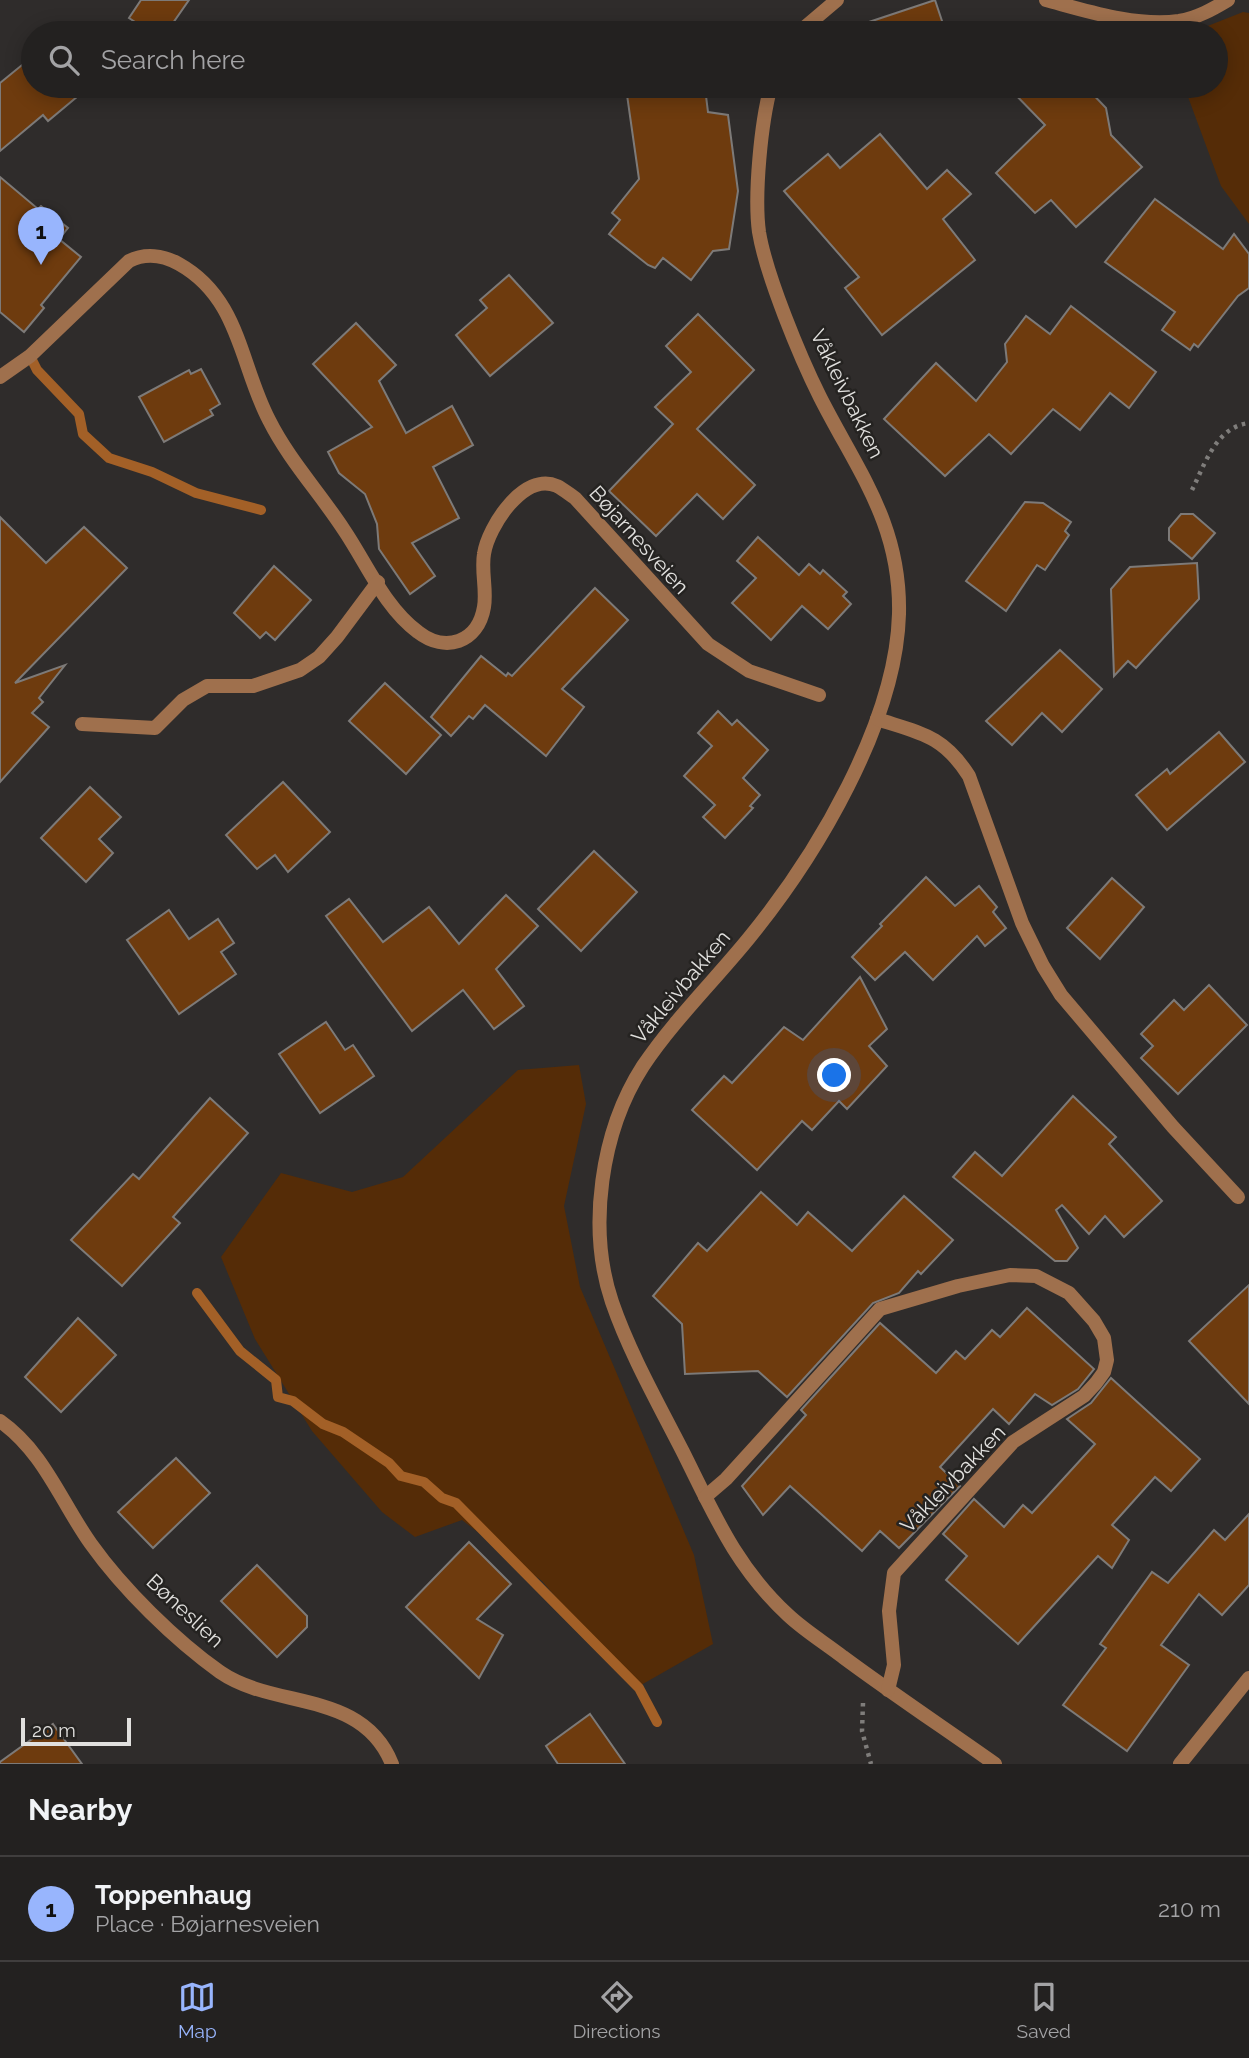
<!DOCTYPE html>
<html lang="en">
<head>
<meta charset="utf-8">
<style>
  :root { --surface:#232120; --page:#2b2929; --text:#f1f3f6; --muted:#a3a3a5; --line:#403e3e; --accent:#98b5fd }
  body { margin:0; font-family:Raleway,sans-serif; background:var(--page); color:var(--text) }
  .scale { position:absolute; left:21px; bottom:18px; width:110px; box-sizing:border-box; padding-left:7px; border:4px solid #e1e0de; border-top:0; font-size:19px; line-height:24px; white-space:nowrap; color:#e1e0de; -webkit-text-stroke:5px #252321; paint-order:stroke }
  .you { position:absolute; left:835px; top:1076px; width:24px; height:24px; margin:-18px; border:5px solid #fff; border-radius:50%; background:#1a73e8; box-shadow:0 0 0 10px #1a73e833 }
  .badge { display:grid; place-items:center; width:46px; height:46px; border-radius:50%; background:var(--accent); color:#111; font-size:23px; font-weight:700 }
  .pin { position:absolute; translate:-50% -58px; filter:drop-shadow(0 2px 4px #0008) }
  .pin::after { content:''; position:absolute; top:37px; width:24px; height:21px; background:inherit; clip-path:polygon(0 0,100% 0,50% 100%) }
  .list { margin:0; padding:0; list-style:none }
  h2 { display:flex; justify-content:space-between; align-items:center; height:91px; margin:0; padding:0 28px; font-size:30px }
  h2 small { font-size:23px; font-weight:400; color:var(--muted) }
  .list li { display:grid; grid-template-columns:46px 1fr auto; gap:21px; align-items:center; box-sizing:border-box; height:105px; padding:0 28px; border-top:2px solid var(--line) }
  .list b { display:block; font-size:26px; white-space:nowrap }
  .list p { margin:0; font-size:23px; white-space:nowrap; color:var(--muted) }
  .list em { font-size:23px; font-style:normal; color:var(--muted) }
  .icon { flex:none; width:38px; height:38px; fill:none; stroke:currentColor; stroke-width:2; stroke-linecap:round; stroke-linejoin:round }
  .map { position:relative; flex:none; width:1249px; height:1764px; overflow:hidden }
  .search { position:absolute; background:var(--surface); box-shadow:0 4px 18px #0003; left:21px; right:21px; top:21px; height:77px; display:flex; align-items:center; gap:18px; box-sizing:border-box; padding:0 24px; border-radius:38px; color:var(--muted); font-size:26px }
  .sheet { height:196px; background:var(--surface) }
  nav { display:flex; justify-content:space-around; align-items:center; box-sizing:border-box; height:98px; border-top:2px solid var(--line); background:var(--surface); font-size:19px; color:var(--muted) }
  nav a { display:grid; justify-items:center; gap:4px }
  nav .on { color:var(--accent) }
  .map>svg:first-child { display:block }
  .green { fill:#552c07 }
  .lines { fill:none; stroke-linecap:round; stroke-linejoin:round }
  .stream { stroke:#a36027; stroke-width:10 }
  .building { fill:#6e3b0e; stroke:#7d7a78; stroke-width:2 }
  .path { stroke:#7f7d7b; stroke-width:4.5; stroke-dasharray:3.5 5; stroke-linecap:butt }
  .street { stroke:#9f704d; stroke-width:14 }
  .labels { text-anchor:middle; stroke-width:5; stroke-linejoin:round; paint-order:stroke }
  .street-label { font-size:21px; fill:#e1e0de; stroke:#252321 }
</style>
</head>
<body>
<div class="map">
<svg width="1249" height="1764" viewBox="0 0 1249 1764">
  <rect width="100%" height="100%" fill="#2f2c2b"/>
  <g class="green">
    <polygon points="1243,12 1249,13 1249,224 1221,186 1184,86 1216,86 1216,33 1190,33"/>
    <polygon points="579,1065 586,1104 564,1206 580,1287 694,1555 713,1644 634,1689 542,1581 462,1520 415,1537 382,1512 312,1431 255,1339 221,1257 281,1173 352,1192 403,1177 518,1070"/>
  </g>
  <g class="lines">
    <g class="stream">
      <polyline points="30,356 37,370 79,414 83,434 109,458 152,472 196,493 261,510"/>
      <polyline points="197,1293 240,1351 276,1380 278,1397 293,1401 323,1424 343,1432 389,1463 401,1476 424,1482 442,1498 456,1503 639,1688 657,1722"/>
    </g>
  </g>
  <g class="building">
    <polygon points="141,0 189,0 166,33 152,33 129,18"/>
    <polygon points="935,0 946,33 856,33 854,27"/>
    <polygon points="33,56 33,86 90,86 48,121 43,115 0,151 0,83"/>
    <polygon points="660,86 672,86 680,92 705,88 708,112 728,115 738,191 729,249 713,251 691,280 663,258 655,268 648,265 609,234 620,220 612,213 639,179 627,95 655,92"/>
    <polygon points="1007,86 1085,86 1106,108 1111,135 1142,167 1076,227 1051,200 1035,213 996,173 1045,125"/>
    <polygon points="880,134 927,189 947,170 971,194 943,219 975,260 882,335 845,288 859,277 784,191 828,154 840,168"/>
    <polygon points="0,177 38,209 41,206 68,228 59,239 81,257 41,305 44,308 24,332 0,312"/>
    <polygon points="1155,199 1223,249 1234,234 1249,254 1249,288 1238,296 1198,347 1194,344 1190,350 1162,330 1175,312 1105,262"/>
    <polygon points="509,275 553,323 490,376 456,335 487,308 480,300"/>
    <polygon points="1071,306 1156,372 1129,408 1110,393 1080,430 1053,409 1011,454 989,434 945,476 884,419 936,363 976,401 1007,362 1005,344 1026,316 1050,334"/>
    <polygon points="698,314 754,370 697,429 755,485 723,519 697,494 656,536 609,491 673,424 655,407 691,372 666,346"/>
    <polygon points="356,323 396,365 379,381 406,433 452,406 473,445 433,467 459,518 412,543 435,576 410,594 379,549 377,524 365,494 339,473 328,452 372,427 313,364"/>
    <polygon points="201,369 220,404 210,410 213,415 164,442 139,397 189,370 191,374"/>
    <polygon points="1025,502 1043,503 1071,522 1065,531 1069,535 1045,570 1037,565 1006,611 966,581"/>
    <polygon points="1181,514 1193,514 1215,533 1192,559 1169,540 1169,528"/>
    <polygon points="0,517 46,563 84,527 127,568 15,683 65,665 39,698 43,702 32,713 49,727 0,782"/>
    <polygon points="758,537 799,575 809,564 820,574 823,570 847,592 843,596 851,604 828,629 802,606 771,640 732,603 756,578 737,561"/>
    <polygon points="1197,563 1199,599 1136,668 1128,661 1114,676 1111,589 1130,567"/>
    <polygon points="274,566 311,600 275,640 266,632 260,638 234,613"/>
    <polygon points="595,588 628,620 562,689 584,707 546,756 485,705 473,719 469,716 451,736 431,717 481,656 506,676 508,673 512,676"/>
    <polygon points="1060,650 1102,689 1062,732 1042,713 1012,745 986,721"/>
    <polygon points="385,683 441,735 406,774 349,721"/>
    <polygon points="718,711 732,725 737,720 768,750 743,778 760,795 750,806 753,808 725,838 703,817 715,805 684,776 712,746 698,733"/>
    <polygon points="1219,732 1245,762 1167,830 1136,795 1167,769 1170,774"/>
    <polygon points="283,782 330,832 288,872 275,855 257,869 226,835"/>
    <polygon points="90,787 121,817 99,839 113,853 86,882 41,838"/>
    <polygon points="594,851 637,892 581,951 538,909"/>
    <polygon points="926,877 955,906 979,886 997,907 993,912 1006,928 985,946 977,936 933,980 905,952 875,980 852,957 882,926 880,924"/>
    <polygon points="1112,878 1144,907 1100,959 1067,928"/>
    <polygon points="506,895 538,926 496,969 524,1006 494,1029 463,990 412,1031 326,916 349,899 383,942 429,907 459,944"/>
    <polygon points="169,910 189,939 218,919 234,943 221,952 236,974 179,1014 127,940"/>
    <polygon points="860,977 887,1029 869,1046 887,1066 847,1109 839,1101 812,1130 802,1121 757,1170 692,1110 724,1076 732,1083 784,1027 803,1040"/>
    <polygon points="1209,985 1247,1025 1178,1094 1141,1058 1153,1046 1141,1034 1174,1000 1184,1010"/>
    <polygon points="326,1022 345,1050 353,1045 374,1076 320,1113 279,1054"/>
    <polygon points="1073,1096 1116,1137 1109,1144 1162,1201 1124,1237 1105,1216 1089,1234 1062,1205 1056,1210 1078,1248 1067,1261 1055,1261 953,1177 975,1152 1002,1176"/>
    <polygon points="210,1098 248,1133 173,1217 180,1223 122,1286 71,1240 133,1174 139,1179"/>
    <polygon points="761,1192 797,1225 808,1212 852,1251 904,1196 953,1240 921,1274 918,1271 899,1293 873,1303 787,1397 758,1371 685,1374 682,1324 653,1296 698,1243 707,1251"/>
    <polygon points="1249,1285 1249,1404 1189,1341"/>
    <polygon points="1027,1308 1094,1369 1078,1389 1052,1405 1035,1394 1009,1424 993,1409 940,1467 960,1486 899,1548 880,1531 862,1551 790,1486 763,1515 742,1486 806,1415 801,1410 880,1323 936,1373 956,1351 965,1359 992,1330 1000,1337"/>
    <polygon points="78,1318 116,1355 61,1412 25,1377"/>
    <polygon points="1111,1378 1200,1459 1171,1491 1155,1477 1112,1525 1129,1540 1112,1568 1098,1556 1018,1644 946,1580 967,1556 943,1534 974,1499 1004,1527 1023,1505 1032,1513 1095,1444 1067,1419 1091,1403"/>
    <polygon points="176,1458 210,1493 153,1548 118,1512"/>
    <polygon points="1249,1514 1249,1585 1222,1615 1199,1594 1161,1645 1189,1665 1127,1751 1063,1705 1106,1648 1100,1644 1152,1572 1168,1583 1214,1530 1225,1540"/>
    <polygon points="469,1542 511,1584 477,1619 503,1635 479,1678 406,1607"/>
    <polygon points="257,1565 307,1616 307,1627 277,1657 221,1601"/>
    <polygon points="590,1714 625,1764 558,1764 546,1746"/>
    <polygon points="53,1724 82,1764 0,1764 0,1762"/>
  </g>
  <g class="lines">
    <g class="path">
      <path d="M1192,490C1205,464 1216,427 1249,423"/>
      <polyline points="863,1703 862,1731 871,1764"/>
    </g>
    <g class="street">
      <path d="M1046,0C1087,11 1136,27 1179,21C1197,18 1213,9 1228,0"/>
      <polyline points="798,33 837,0"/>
      <path d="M771,86C761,122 754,195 759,232C766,275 800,357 820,397C858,472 901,524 899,614C896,723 816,856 749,938C714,981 674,1020 643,1066C601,1131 587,1228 612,1302C630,1354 658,1403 683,1452C714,1514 736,1567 788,1615C805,1631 825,1643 843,1657C893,1694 944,1728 995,1764"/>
      <path d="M0,377L30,356L129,261C145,253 163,255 179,264C240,298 240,365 269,420C289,460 320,493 344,530C367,564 385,608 418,632C445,653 478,643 484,607C487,590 481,571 484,554C488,527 524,471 557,486C563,489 569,494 575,498L708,644L749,671L819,695"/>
      <path d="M877,719C920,733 943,735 969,776L1022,923L1043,966L1061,995L1173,1127L1238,1197"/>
      <polyline points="82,724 155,728 183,700 207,686 253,686 300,670 319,657 337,637 378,582"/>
      <path d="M0,1421C44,1452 61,1502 91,1544C123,1589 175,1640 220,1672C275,1710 362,1689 392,1764"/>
      <polyline points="705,1497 726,1479 880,1309 958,1286 1010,1275 1036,1276 1069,1293 1094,1321 1104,1338 1107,1360 1104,1372 1096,1383 1084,1396 1013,1442 894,1573 889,1611 894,1665 888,1690"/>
      <polyline points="1180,1764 1249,1678"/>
    </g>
  </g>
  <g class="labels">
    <g class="street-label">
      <text transform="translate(847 394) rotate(64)" y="7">Våkleivbakken</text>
      <text transform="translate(639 540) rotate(48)" y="7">Bøjarnesveien</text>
      <text transform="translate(681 987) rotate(-50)" y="7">Våkleivbakken</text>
      <text transform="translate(953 1479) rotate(-46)" y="7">Våkleivbakken</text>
      <text transform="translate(185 1611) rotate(43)" y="7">Bøneslien</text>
    </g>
  </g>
</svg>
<div class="scale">20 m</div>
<div class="you"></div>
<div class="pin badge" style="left:41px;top:265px">1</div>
<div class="search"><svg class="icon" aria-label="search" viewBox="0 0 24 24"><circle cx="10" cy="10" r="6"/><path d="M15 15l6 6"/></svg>Search here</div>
</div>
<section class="sheet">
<h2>Nearby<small></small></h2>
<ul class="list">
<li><span class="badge">1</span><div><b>Toppenhaug</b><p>Place · Bøjarnesveien</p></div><em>210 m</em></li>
</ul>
</section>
<nav>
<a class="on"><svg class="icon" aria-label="map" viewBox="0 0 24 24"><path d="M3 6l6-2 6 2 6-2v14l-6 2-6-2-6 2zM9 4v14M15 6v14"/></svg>Map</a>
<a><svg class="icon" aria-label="directions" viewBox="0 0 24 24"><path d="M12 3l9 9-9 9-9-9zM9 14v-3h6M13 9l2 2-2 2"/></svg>Directions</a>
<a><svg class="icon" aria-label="saved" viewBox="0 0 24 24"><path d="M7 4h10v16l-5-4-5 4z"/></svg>Saved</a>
</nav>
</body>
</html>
